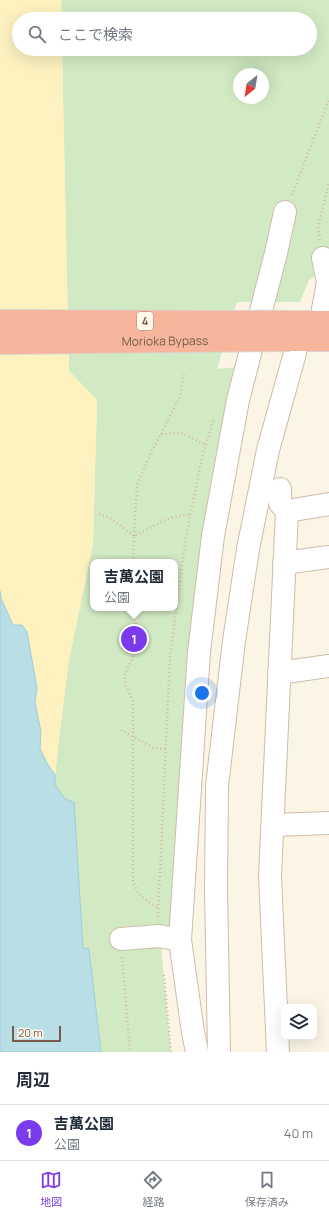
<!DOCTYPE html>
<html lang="ja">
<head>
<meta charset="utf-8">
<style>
  :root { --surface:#fff; --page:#f2f2f3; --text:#1f2937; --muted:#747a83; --line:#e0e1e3; --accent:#7c3aed }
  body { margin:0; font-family:Manrope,"Noto Sans JP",sans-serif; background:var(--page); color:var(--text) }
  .controls { position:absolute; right:12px; bottom:12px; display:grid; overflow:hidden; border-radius:8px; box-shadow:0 4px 16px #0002 }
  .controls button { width:36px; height:36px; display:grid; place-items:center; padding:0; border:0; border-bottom:1px solid var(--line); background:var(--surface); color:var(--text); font:20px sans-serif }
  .compass { position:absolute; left:233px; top:68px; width:36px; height:36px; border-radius:50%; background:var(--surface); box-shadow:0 4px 16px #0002; rotate:210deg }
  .scale { position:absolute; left:12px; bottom:10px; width:49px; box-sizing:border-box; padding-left:4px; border:2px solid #755b49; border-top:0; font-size:11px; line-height:14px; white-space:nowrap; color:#755b49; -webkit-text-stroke:3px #fff8eb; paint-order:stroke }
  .you { position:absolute; left:202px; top:693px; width:14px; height:14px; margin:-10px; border:3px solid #fff; border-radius:50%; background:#1a73e8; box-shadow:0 0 0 6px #1a73e833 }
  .badge { display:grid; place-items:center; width:26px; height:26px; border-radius:50%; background:var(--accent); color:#fff; font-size:13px; font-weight:700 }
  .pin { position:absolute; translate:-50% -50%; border:2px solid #fff; box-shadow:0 1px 4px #0006 }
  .popup { position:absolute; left:90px; top:559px; width:88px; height:52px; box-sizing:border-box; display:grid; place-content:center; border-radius:8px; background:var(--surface); filter:drop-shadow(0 1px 3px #0005); font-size:13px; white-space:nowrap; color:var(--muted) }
  .popup b { font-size:15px; color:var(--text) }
  .popup::after { content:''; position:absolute; left:50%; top:100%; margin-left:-8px; border:8px solid transparent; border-top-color:var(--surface) }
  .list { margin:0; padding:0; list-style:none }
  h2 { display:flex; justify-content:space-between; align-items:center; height:52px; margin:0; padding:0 16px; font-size:17px }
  h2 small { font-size:13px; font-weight:400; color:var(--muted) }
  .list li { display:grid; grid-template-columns:26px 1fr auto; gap:12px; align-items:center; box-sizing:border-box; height:56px; padding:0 16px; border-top:1px solid var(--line) }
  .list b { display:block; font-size:15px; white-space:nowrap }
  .list p { margin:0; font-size:13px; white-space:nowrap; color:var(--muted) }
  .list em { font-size:13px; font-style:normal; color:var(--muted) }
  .icon { flex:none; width:22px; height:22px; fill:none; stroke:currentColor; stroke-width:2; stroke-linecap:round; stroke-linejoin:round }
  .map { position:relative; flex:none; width:329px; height:1052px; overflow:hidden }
  .search { position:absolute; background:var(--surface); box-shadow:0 4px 16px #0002; left:12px; right:12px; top:12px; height:44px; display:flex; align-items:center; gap:10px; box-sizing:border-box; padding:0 14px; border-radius:22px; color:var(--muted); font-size:15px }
  .sheet { height:108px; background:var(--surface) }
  nav { display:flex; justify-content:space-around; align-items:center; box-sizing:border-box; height:56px; border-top:1px solid var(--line); background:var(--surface); font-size:11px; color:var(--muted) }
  nav a { display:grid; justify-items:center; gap:2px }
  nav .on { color:var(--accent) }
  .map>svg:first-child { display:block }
  .green { fill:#d1eac3; fill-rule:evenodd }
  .sand { fill:#fcf1bf }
  .water { fill:#b9dee6; stroke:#9fcdd8 }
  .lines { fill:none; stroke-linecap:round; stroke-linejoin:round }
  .minor-casing { stroke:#cebcab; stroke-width:24 }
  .highway-casing { stroke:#dbd4d0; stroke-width:24 }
  .path { stroke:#d7b79f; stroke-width:2.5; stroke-dasharray:1 3; stroke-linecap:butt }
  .minor { stroke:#fff; stroke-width:22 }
  .highway { stroke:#f7b69b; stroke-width:22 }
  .highway-bridge-casing { stroke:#dbd4d0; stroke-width:24; stroke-linecap:butt }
  .highway-bridge { stroke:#f7b69b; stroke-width:22 }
  .labels { text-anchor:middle; stroke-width:4; stroke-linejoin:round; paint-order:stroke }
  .shield { fill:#fff8eb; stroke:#9e8a7a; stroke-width:1 }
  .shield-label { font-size:11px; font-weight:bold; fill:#755b49 }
  .street-label { font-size:12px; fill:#755b49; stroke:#fff8eb }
</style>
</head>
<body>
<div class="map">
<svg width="329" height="1052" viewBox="0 0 329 1052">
  <rect width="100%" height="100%" fill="#fcf4e4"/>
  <path class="green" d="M61,0H329V268L309,280L300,302H237L217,369L238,367L176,917L169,926H158L161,946L171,1052H101L89,950L83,948L74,802L65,799L55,785V775L59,739L69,660L93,544L97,400L69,371L62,49H310V19H62ZM239,74H263V98H239ZM93,562H175V608H93Z"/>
  <polygon class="sand" points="0,0 61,0 62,19 19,19 19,49 62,49 69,371 97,400 93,544 69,660 59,739 55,775 47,763 40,749 41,732 35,702 37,688 27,632 13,625 1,598 0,591"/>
  <polygon class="water" points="0,591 1,598 13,625 22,625 27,632 37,688 35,702 41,732 40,749 47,763 55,775 55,785 65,799 74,802 83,948 89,949 101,1052 0,1052"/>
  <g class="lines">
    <g class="minor-casing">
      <g id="minor">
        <polyline points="323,309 328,282 323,258"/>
        <polyline points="280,489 280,503 287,511 329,504"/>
        <polyline points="284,563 329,557"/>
        <polyline points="279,673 329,666"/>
        <polyline points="273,825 329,823"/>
        <polyline points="121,939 159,936 180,940 193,1032 197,1052"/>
        <polyline points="180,940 199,652 213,536 238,400 276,253 285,212"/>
        <polyline points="219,1052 216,889 217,786 234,641 248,549 268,450 295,353"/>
        <polyline points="278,1052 270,876 287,511"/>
      </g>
    </g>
    <g class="highway-casing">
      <g id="highway">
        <polyline points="291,322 329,322"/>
        <polyline points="290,340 329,340"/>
      </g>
    </g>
    <g class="path">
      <polyline points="292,195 329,99"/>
      <polyline points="320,240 318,227 329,182"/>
      <polyline points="161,434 180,396 184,374"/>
      <polyline points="99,514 110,518 134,536"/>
      <polyline points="134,536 137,485 150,454 161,434 182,433 206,445"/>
      <polyline points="133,562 134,536 161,522 173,517 191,514"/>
      <polyline points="131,608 134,620 142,639 124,676 126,686 133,701 133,881 138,893 147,901 158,908"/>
      <polyline points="121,730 154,748 165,749"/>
      <polyline points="158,917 170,656 186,537 202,457 214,418"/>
      <polyline points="122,957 130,1052"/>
      <polyline points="164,975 171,1052"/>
    </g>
    <use href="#minor" class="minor"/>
    <use href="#highway" class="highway"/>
    <g class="highway-bridge-casing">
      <g id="highway-bridge">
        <polyline points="0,321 291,322"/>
        <path id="s1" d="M0,343L290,340"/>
      </g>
    </g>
    <use href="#highway-bridge" class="highway-bridge"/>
  </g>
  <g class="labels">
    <rect class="shield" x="137" y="312" width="16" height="18" rx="3"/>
    <g class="shield-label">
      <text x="145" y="325">4</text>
    </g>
    <g class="street-label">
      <text dy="4" stroke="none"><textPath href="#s1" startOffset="165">Morioka Bypass</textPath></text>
    </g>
  </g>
</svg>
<div class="controls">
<button><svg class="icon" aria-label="layers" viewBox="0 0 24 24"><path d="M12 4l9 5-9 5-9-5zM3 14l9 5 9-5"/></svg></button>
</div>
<svg class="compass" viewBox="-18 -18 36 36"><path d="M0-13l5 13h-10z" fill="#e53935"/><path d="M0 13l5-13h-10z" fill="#747a83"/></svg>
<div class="scale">20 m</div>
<div class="you"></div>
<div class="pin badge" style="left:134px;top:639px">1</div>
<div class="popup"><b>吉萬公園</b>公園</div>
<div class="search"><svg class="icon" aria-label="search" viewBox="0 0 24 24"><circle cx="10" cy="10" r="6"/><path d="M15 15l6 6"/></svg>ここで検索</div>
</div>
<section class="sheet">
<h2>周辺<small></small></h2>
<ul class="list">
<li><span class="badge">1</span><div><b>吉萬公園</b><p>公園</p></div><em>40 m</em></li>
</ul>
</section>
<nav>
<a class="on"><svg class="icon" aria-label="map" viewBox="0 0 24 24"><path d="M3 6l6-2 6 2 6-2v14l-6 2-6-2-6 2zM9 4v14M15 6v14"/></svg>地図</a>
<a><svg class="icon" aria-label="directions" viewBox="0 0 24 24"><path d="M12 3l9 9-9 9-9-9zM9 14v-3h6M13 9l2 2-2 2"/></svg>経路</a>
<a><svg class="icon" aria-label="saved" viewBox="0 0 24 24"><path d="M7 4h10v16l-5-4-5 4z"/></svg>保存済み</a>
</nav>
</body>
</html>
